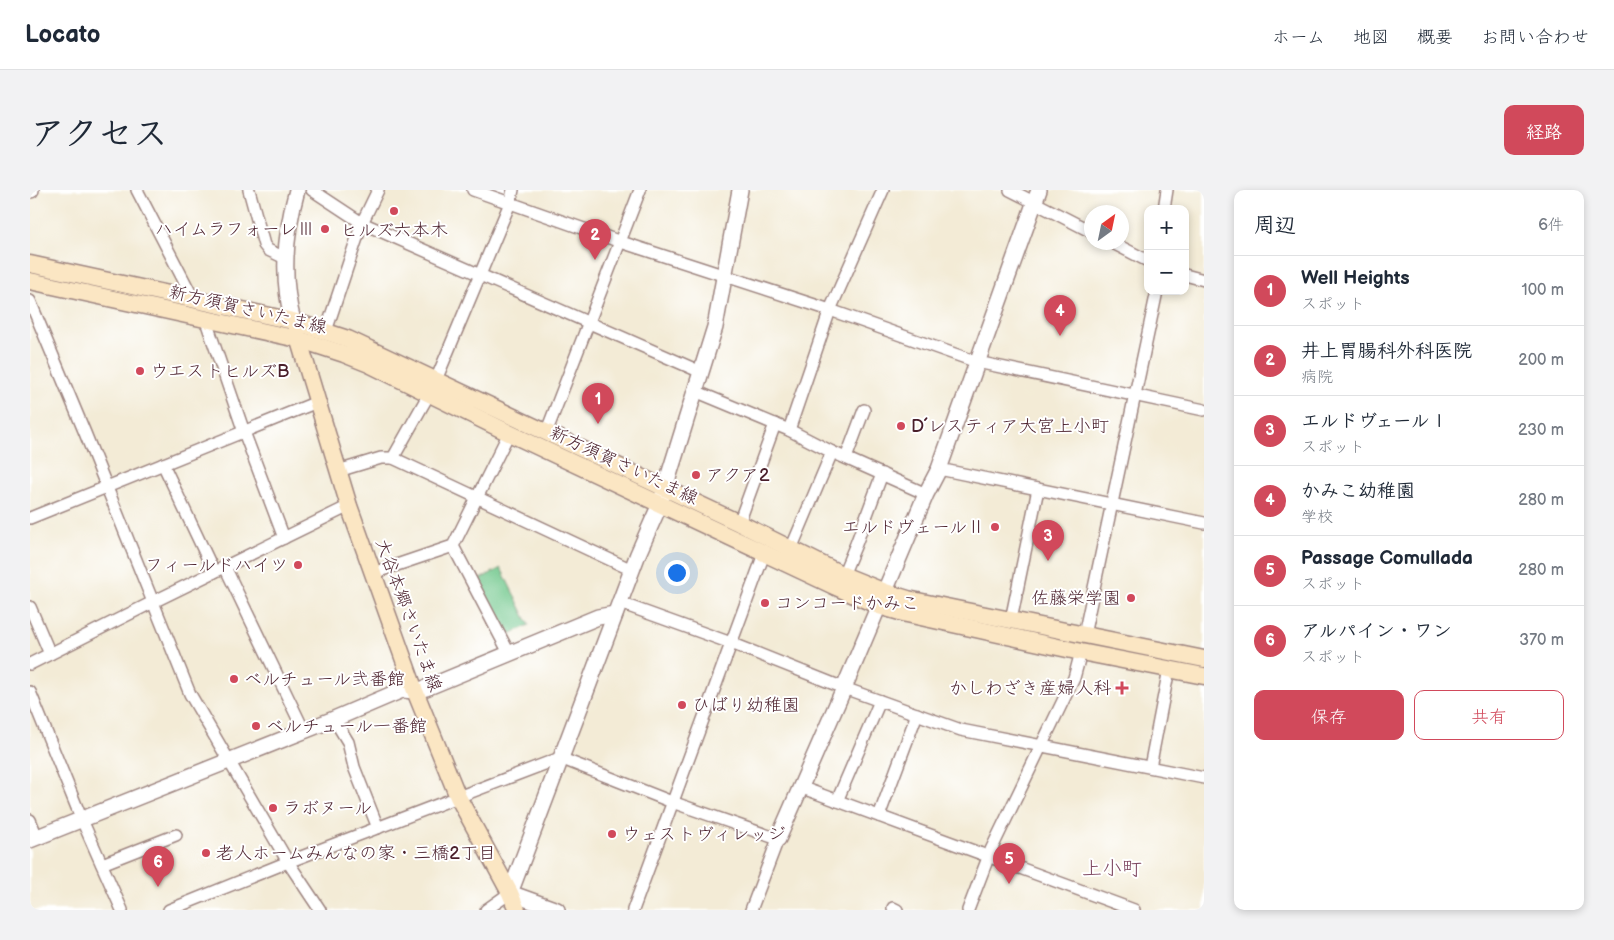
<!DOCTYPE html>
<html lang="ja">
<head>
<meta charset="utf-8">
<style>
  :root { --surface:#fff; --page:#f2f2f3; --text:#1f2937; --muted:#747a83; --line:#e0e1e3; --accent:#d1495b }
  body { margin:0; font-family:"Balsamiq Sans","Klee One",sans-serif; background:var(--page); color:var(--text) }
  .controls { position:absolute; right:15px; top:15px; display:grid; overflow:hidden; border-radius:10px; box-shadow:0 2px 8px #0003 }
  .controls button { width:45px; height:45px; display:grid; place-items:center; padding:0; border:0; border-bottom:1px solid var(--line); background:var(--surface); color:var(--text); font:25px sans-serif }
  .compass { position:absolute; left:1054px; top:15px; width:45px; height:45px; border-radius:50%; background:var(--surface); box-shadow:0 2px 8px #0003; rotate:33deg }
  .you { position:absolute; left:646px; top:382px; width:18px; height:18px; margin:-12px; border:4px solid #fff; border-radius:50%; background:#1a73e8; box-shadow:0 0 0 8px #1a73e833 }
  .badge { display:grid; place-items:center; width:32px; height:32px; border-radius:50%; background:var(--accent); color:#fff; font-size:16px; font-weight:700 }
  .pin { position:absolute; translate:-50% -41px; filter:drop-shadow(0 1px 2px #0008) }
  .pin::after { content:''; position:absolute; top:26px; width:18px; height:15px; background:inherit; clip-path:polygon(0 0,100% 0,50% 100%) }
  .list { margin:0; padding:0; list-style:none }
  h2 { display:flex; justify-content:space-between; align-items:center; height:65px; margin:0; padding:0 20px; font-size:21px }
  h2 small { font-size:16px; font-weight:400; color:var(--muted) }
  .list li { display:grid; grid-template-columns:32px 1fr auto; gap:15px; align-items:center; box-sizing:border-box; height:70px; padding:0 20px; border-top:1px solid var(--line) }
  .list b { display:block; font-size:19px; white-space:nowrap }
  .list p { margin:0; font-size:16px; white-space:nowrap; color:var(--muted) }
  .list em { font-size:16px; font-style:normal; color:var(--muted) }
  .actions { display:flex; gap:10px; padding:15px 20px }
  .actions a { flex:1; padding:11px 0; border:1px solid var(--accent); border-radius:10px; text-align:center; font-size:18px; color:var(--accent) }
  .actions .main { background:var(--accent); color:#fff }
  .map { position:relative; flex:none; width:1174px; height:720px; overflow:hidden; border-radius:10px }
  header { display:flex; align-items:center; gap:30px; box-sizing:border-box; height:70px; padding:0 25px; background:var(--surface); border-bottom:1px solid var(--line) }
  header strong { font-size:24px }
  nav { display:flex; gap:28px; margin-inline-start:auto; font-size:18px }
  .intro { display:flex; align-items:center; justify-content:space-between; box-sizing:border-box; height:120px; padding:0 30px }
  h1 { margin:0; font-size:35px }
  .button { padding:12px 22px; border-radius:10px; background:var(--accent); color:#fff; font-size:18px; font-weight:700 }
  main { display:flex; gap:30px; padding:0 30px }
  aside { flex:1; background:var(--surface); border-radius:10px; box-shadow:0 2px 8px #0003 }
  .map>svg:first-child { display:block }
  .park { fill:#72c88d; stroke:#5e745c }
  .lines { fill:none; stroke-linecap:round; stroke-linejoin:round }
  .minor-casing { stroke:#9e8580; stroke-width:14 }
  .tertiary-casing { stroke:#9e8580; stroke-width:18 }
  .secondary-casing { stroke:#9e8580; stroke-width:19 }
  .minor { stroke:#fff; stroke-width:11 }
  .tertiary { stroke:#fff; stroke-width:15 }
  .secondary { stroke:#fbe6c3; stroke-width:16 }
  .poi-dot { fill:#d1495b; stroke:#fff; stroke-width:2 }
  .labels { text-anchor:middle; stroke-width:4; stroke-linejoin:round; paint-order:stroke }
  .poi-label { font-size:18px; fill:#4a1f2b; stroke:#fff; text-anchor:start }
  .street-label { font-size:18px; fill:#4a1f2b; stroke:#fff }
  .quarter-label { font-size:20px; fill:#7f4861; stroke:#fff }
</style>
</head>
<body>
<header>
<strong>Locato</strong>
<nav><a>ホーム</a><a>地図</a><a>概要</a><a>お問い合わせ</a></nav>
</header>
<div class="intro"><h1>アクセス</h1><a class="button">経路</a></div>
<main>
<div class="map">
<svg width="1174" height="720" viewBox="0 0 1174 720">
  <rect width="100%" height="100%" fill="#fff"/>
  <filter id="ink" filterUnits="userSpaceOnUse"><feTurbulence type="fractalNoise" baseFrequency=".02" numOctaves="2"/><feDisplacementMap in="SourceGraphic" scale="10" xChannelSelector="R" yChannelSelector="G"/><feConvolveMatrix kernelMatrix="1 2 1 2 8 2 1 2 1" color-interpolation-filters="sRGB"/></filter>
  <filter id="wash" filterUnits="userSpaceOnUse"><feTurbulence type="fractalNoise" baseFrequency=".0096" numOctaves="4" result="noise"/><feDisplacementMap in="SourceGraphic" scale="20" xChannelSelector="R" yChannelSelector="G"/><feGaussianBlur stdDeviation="1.12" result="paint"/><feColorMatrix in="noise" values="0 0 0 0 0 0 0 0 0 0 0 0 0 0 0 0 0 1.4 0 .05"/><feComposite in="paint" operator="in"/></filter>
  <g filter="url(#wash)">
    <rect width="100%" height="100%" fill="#f3ebd6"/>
    <polygon class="park" points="471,378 499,435 476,446 448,390"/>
  </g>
  <g filter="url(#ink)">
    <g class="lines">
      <g class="minor-casing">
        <g id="minor">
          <polyline points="107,0 164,110"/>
          <polyline points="219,0 234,55 238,60 255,68"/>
          <polyline points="282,0 332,33 671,182"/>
          <polyline points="443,0 591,52 800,120 947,172 1174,220"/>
          <polyline points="980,0 1062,42"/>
          <polyline points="1134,19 1137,0"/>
          <polyline points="1081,52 1118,71"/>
          <polyline points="1155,85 1174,90"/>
          <polyline points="0,111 55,243 160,504 258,672 290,720"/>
          <polyline points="175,128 214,242 254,348"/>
          <polyline points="296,141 332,33 348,0"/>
          <polyline points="406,190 480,13 483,0"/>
          <polyline points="665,201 759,240 802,262 896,304"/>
          <polyline points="759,240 800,120 853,0"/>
          <polyline points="516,243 610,0"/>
          <polyline points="363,268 602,380"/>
          <polyline points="816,268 834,220"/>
          <polyline points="133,274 184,382"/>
          <polyline points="909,279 1174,333"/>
          <polyline points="308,281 351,268 363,268 399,204"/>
          <polyline points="0,328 287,212"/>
          <polyline points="709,333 745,234"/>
          <polyline points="423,356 479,463"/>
          <polyline points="761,359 802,262"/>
          <polyline points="195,377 274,541"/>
          <polyline points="343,383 423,356 479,243"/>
          <polyline points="813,385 826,354 852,284"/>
          <polyline points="590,413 701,453 814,498 931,540 1174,588"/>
          <polyline points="0,417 20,464"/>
          <polyline points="981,430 1008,299"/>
          <polyline points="1054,445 1127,101"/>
          <polyline points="0,474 123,412 319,316"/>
          <polyline points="0,502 52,630 92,720"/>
          <polyline points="304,529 318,552 324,577 348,638"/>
          <polyline points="1120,577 1139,479"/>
          <polyline points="770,597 1104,720"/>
          <polyline points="807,611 850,511"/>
          <polyline points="849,626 887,524"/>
          <polyline points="0,630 7,647"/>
          <polyline points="72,674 146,645"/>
          <polyline points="863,718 867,720"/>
          <polyline points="139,720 258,672 530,568 642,612 748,649 721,720"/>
          <polyline points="456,720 480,703"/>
          <polyline points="603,720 734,364"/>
          <polyline points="938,720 961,660 1044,488 1051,462"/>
        </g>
      </g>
      <g class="tertiary-casing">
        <g id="tertiary">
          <polyline points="0,0 1,0"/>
          <path d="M263,131C251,88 255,43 267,0"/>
          <polyline points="748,649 814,498 896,304 909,279 1009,0"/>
          <polyline points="0,650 304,529 372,500 385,501 396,498 568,427 585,424"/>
          <polyline points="527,720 480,703 608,364 630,314 685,137 710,0"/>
        </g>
      </g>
      <g class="secondary-casing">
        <g id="secondary">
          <polyline points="0,74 263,131 318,149 709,333 813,385 855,402 878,409 926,419 1174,469"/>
          <polyline points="0,91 268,149 314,164 339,174 479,243 806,397 849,416 877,424 1051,462 1174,486"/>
          <polyline points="266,141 319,316 385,501 428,607 480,703 487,720"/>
        </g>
      </g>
      <use href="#minor" class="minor"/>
      <use href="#tertiary" class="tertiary"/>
      <use href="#secondary" class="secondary"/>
    </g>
  </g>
  <g class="poi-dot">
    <circle cx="364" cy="21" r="5"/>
    <circle cx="295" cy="39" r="5"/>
    <circle cx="110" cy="181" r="5"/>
    <circle cx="871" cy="236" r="5"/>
    <circle cx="666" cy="285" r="5"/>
    <circle cx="965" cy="337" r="5"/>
    <circle cx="268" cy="375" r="5"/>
    <circle cx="1101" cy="408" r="5"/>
    <circle cx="735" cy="413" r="5"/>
    <circle cx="204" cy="489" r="5"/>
    <path d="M1089.5 490.5h5v5h5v5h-5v5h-5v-5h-5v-5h5z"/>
    <circle cx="652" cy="515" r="5"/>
    <circle cx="226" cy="536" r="5"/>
    <circle cx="243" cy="618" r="5"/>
    <circle cx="582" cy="644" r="5"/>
    <circle cx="176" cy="663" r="5"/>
  </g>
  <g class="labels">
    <g class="poi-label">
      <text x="285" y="45" text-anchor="end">ハイムラフォーレⅢ</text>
      <text x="364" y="46" text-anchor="middle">ヒルズ六本木</text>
      <text x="120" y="187">ウエストヒルズB</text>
      <text x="881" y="242">D´レスティア大宮上小町</text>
      <text x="676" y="291">アクア2</text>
      <text x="955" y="343" text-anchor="end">エルドヴェールⅡ</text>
      <text x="258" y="381" text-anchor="end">フィールドハイツ</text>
      <text x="1091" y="414" text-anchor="end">佐藤栄学園</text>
      <text x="745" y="419">コンコードかみこ</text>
      <text x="214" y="495">ベルチュール弐番館</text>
      <text x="1081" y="504" text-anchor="end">かしわざき産婦人科</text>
      <text x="662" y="521">ひばり幼稚園</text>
      <text x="236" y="542">ベルチュール一番館</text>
      <text x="253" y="624">ラボヌール</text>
      <text x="592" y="650">ウェストヴィレッジ</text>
      <text x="186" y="669">老人ホームみんなの家・三橋2丁目</text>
    </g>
    <g class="street-label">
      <text transform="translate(218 119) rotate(13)" y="6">新方須賀さいたま線</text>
      <text transform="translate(594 275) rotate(25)" y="6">新方須賀さいたま線</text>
      <text transform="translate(379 425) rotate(70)" y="6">大谷本郷さいたま線</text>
    </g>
    <g class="quarter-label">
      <text x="1082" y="685">上小町</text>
    </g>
  </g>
</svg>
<div class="controls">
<button>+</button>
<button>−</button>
</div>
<svg class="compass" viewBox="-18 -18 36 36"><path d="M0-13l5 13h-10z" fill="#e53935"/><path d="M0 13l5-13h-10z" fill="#747a83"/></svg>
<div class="you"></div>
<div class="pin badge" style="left:568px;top:234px">1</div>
<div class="pin badge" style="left:565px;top:70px">2</div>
<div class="pin badge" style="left:1018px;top:371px">3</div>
<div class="pin badge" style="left:1030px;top:146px">4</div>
<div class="pin badge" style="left:979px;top:694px">5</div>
<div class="pin badge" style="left:128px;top:697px">6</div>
</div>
<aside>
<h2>周辺<small>6件</small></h2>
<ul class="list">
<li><span class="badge">1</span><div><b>Well Heights</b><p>スポット</p></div><em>100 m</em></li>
<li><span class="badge">2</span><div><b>井上胃腸科外科医院</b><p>病院</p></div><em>200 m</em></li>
<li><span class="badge">3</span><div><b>エルドヴェールⅠ</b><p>スポット</p></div><em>230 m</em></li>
<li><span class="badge">4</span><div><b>かみこ幼稚園</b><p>学校</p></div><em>280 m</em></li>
<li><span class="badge">5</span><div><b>Passage Comullada</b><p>スポット</p></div><em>280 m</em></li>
<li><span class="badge">6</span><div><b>アルパイン・ワン</b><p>スポット</p></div><em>370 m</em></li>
</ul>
<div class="actions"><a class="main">保存</a><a>共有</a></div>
</aside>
</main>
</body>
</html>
